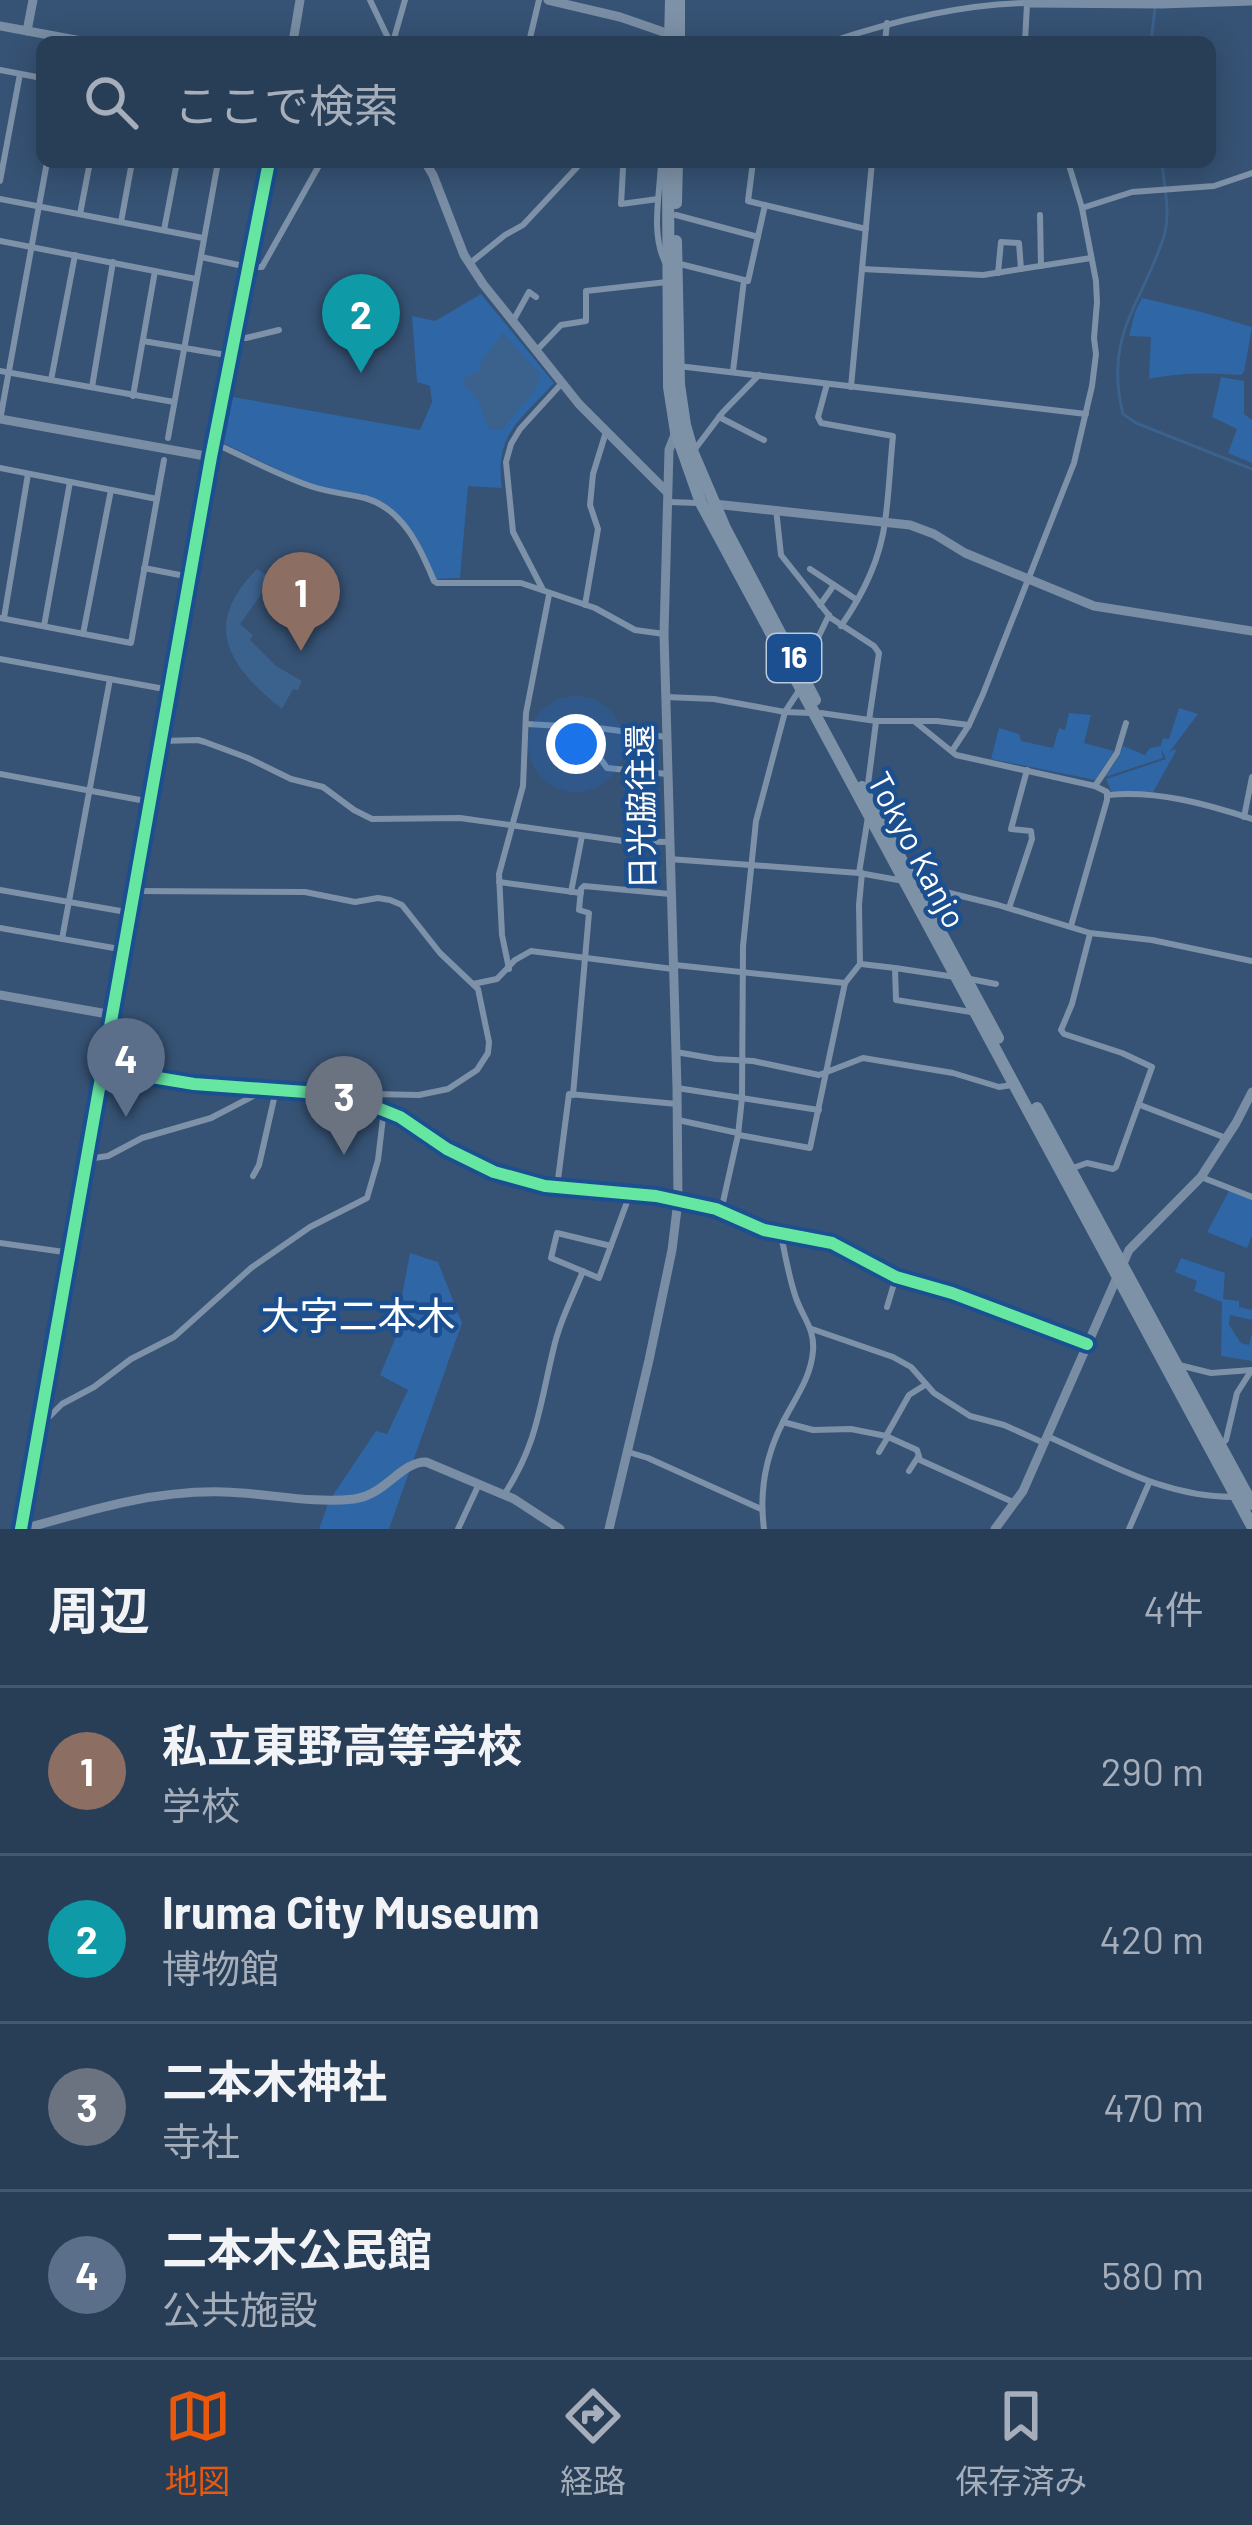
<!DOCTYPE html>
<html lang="ja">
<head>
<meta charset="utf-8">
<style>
  :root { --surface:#283e57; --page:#344961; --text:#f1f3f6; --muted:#a5aeba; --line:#44576d; --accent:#ea580c }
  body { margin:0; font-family:Barlow,"Noto Sans JP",sans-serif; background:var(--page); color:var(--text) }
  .you { position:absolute; left:576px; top:744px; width:42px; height:42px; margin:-30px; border:9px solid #fff; border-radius:50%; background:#1a73e8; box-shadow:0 0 0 18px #1a73e833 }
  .badge { display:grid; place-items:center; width:78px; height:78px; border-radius:50%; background:var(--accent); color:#fff; font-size:39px; font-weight:700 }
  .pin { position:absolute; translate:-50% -99px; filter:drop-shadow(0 3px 6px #0008) }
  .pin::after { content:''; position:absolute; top:63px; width:42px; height:36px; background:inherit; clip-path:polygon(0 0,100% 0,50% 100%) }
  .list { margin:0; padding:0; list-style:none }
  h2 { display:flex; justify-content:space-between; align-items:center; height:156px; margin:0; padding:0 48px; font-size:51px }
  h2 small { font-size:39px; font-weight:400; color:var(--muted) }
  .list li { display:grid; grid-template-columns:78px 1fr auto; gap:36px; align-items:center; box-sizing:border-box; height:168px; padding:0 48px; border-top:3px solid var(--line) }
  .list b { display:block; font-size:45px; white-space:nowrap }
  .list p { margin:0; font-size:39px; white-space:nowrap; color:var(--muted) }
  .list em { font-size:39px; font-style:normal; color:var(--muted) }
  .icon { flex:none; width:66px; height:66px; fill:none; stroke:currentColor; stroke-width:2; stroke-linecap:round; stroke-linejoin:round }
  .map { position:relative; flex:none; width:1252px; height:1529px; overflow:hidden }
  .search { position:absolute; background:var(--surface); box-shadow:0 6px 30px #0003; left:36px; right:36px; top:36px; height:132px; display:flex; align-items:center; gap:30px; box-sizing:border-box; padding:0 42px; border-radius:18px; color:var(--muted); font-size:45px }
  .sheet { height:828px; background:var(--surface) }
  nav { display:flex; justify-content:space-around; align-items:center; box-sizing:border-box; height:168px; border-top:3px solid var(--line); background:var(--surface); font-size:33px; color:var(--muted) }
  nav a { display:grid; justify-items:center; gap:6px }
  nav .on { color:var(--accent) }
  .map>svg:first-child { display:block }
  .green { fill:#2f66a5 }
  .water { fill:#3b618d }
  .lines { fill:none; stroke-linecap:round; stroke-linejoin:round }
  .stream { stroke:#3b618d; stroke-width:3 }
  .street { stroke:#7d92a8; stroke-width:6 }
  .secondary { stroke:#798da4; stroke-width:9 }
  .highway { stroke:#7e92a7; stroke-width:12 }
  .cycleway-casing { stroke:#1b4f8f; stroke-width:20 }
  .cycleway { stroke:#66e7a1; stroke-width:12 }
  .labels { text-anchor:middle; stroke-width:9; stroke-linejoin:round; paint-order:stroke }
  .shield { fill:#1b4f8f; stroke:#bbcadd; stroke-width:3 }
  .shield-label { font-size:30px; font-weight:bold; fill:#fff }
  .street-label { font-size:33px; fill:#fff; stroke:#1b4f8f }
  .quarter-label { font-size:39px; fill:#fff; stroke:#1b4f8f }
</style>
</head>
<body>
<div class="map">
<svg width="1252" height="1529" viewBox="0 0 1252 1529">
  <rect width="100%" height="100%" fill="#365274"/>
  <g class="green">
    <path d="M481,294L554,383C521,420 494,433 502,488L468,486L460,578L435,579L417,539L382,503L308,484L223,443L233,397L420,430L432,402L430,386L417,382L412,316L435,321Z"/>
    <path d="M1142,298L1202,312L1252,327L1244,372L1241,375C1208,373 1183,372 1149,379L1151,337L1129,336L1135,312Z"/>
    <polygon points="1221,377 1244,381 1244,414 1252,420 1252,463 1228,453 1237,429 1212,417"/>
    <polygon points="1179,708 1198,714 1168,754 1174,749 1176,751 1152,794 1111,791 1106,779 1166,759 1161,748 1163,758 1105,777 1120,755 1123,746 1145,755 1150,748 1161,746 1163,738 1169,739"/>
    <polygon points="1069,713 1091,715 1084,743 1114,751 1095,780 991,759 999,728 1019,734 1021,741 1053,748 1059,728 1065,730"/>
    <polygon points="1229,1191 1252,1200 1252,1236 1247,1248 1207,1232"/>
    <polygon points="410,1253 438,1262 462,1323 389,1529 319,1529 329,1501 376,1431 387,1434 408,1390 380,1375 400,1327 402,1295"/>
    <polygon points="1181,1258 1225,1273 1223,1299 1239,1301 1239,1307 1252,1310 1252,1320 1230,1315 1229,1325 1241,1343 1249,1345 1252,1333 1252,1361 1221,1356 1222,1302 1194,1291 1197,1281 1175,1272"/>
  </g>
  <g class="water">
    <path d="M503,333L540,374C537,397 518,407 506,425L503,429L491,430C483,421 484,411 478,401C474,393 467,390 463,382L467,376L482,369L480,363Z"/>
    <path d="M257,569L272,579L240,624L253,635L250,640L276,666L302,681L298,690L293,689L282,709C228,666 201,625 257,569Z"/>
  </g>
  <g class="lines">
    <g class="stream">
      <polyline points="1151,42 1155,8"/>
      <path d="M1162,162C1164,186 1171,212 1164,236C1143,303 1103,335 1123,414L1136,423L1252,469"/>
    </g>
    <g class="street">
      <polyline points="370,0 390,42"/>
      <polyline points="393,42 405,0"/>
      <polyline points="529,42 539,0"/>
      <path d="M830,42C893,21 961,4 1027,3"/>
      <polyline points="885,42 887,23"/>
      <polyline points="1025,42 1027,4"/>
      <polyline points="0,70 42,78"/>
      <path d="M661,162C660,195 650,234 666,264"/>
      <polyline points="753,162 748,201 866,229"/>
      <polyline points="623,169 621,204 658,199"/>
      <polyline points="0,181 20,74"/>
      <polyline points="0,199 203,238"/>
      <polyline points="1082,208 1132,192 1214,186 1252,173"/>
      <polyline points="80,214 90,162"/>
      <polyline points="676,215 758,237"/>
      <polyline points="1040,215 1041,266"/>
      <polyline points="121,222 132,162"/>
      <polyline points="164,230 177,162"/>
      <polyline points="0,241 196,279"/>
      <polyline points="201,257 248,267 262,267 321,162"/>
      <polyline points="469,264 505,235 523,225 582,162"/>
      <polyline points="680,264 748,281 765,205"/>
      <polyline points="862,269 983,275 1091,258"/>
      <polyline points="998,273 1001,242 1019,243 1021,269"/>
      <polyline points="513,321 529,292 536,297"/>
      <polyline points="235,337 246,338 279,330"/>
      <polyline points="143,341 232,356"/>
      <polyline points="537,350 561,325 586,321 586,291 667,282"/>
      <polyline points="678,366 1086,414"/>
      <polyline points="0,371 174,402"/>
      <polyline points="733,371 744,280"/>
      <polyline points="51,380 75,255"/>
      <path d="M827,384L818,417L821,423L893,436C890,465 889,494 885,522C880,559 862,596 841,626"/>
      <polyline points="92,387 113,262"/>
      <polyline points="851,387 872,162"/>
      <polyline points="133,396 155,271"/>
      <polyline points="719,417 764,440"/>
      <polyline points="0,420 47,162"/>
      <polyline points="168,438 218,162"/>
      <path d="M216,444C247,458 278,475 310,486C327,492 347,494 365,498C403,509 420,547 434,581L437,583H521L595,608L635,630L664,634"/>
      <polyline points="695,449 723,412 759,375"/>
      <polyline points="0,468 157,499"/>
      <polyline points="669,502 698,503"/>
      <polyline points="776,509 781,555 831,618 874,646 879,653 869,720"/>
      <polyline points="144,568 190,577"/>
      <polyline points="810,569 857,600"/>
      <polyline points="542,588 513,532 506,462 511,444 520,429 562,383"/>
      <polyline points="585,605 598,529 590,505 593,474 606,432"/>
      <polyline points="820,605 834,585"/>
      <polyline points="0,618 131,643 164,460"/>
      <polyline points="4,618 28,474"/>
      <polyline points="44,626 70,482"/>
      <polyline points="83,634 111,490"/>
      <polyline points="0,659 170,690 21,1529"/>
      <polyline points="802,671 829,615"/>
      <polyline points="666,697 714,699 785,712 811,713"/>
      <polyline points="821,713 876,721 937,721 969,725"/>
      <polyline points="914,721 956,755 1095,786 1107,792 1107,800 1071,926"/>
      <polyline points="526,724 598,728 666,737"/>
      <polyline points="161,741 198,740 205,742 248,758 291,779 323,787 354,810 372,819 460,818 623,841 669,842"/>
      <polyline points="602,749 600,758 607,768 667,774"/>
      <polyline points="952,751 969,725 983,694 1074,463 1092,386 1096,354 1094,338 1097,302 1096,281 1082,208 1068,162"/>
      <polyline points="0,774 151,802"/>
      <polyline points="1095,786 1117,753 1126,723"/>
      <polyline points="867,792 876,722"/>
      <path d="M1108,795C1156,790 1207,804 1252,819"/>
      <polyline points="1244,817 1252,777"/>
      <polyline points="669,859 859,873 904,881"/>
      <polyline points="859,873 868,817"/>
      <polyline points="499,882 581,893"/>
      <polyline points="917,885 998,905 1090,933 1152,940 1252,961"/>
      <polyline points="0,890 132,913"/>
      <polyline points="135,891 305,892 355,902 378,898 390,900 402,905 440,953 478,989 489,1042 488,1053 477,1070 448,1089 419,1095 372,1094 369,1103"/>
      <polyline points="571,892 582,836"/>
      <polyline points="1009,908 1032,839 1031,831 1011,829 1027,770"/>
      <polyline points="0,928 125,950"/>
      <polyline points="62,939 110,679"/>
      <polyline points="861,964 895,968 896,1000 971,1012"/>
      <polyline points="675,965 845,983"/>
      <polyline points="895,968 955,977"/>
      <polyline points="509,969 502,935 499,874 523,786 526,713 549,595"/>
      <polyline points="970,979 996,984"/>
      <polyline points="473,984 497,979 515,960 531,951 673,969"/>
      <polyline points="676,1052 716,1059 753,1061 819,1075 863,1058 953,1073 999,1087 1012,1085"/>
      <polyline points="677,1088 819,1110"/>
      <polyline points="573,1095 589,913 579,910 581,889 584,886 670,894"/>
      <polyline points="1140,1105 1226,1138"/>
      <polyline points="678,1120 738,1133"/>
      <polyline points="739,1135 810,1148 845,983 860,964 859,905 862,873"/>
      <polyline points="88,1159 108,1156 142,1138 211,1118 263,1091"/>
      <polyline points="1073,1168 1087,1163 1113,1169 1116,1167 1152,1067 1122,1053 1064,1034 1061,1030 1072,1004 1090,934"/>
      <polyline points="253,1176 259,1165 276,1090"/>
      <polyline points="1201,1177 1252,1197"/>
      <polyline points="557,1187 569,1094 677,1104"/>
      <polyline points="678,1201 716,1209 764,1230 832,1243 896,1277 952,1293 1087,1344"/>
      <polyline points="721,1211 738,1135 742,1098 743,946 756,821 785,712 800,689"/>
      <polyline points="0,1243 71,1253"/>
      <polyline points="611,1246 557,1233 551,1258 599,1278 630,1194"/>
      <polyline points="887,1307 896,1277"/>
      <polyline points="812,1329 893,1357 911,1367 934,1393 970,1416 1004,1425 1044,1443"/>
      <polyline points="1179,1365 1211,1373 1252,1370"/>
      <polyline points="783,1422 813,1430 851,1429 886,1436 917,1450 920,1460 1015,1503"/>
      <polyline points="43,1423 62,1404 94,1387 131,1359 174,1337 251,1268 310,1227 367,1198 378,1160 384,1109"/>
      <polyline points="886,1436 909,1395 925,1385"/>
      <path d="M1049,1437C1110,1464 1165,1497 1233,1497"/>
      <polyline points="1222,1444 1226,1440 1237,1393 1251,1371"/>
      <polyline points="628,1452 648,1458 761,1509"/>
      <polyline points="879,1452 888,1437"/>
      <polyline points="909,1471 918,1457"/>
      <path d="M504,1495C537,1444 539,1409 553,1351C559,1323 572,1298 583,1271"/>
      <polyline points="458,1529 479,1484"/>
      <path d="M764,1529C759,1491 766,1454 784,1420C796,1397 811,1377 813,1351C815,1329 803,1318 796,1298C789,1278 785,1255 781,1234"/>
      <polyline points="1129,1529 1149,1483"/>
    </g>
    <g class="secondary">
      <polyline points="548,0 620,17 675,36"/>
      <polyline points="1027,3 1161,4 1252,1"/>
      <polyline points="0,26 87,42"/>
      <polyline points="27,31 33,0"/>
      <polyline points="293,42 300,0"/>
      <polyline points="425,162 433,175 464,255 483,284 579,404 667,492"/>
      <polyline points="0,419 211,457"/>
      <polyline points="714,504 910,525 934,534 965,553 1094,606 1252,631"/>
      <polyline points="170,690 211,457 269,162"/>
      <polyline points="0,995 113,1015"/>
      <path d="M104,1069C143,1075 182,1083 222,1086C264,1089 308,1089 350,1098C405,1111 444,1154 496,1173C556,1194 618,1186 678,1201"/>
      <path d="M24,1529C90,1510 154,1490 224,1492C267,1493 311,1504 354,1499C387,1494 400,1462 426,1462L514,1499L560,1529"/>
      <polyline points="609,1529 649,1360 672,1250 678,1201 677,1088 664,634 669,450 676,432"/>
      <polyline points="995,1529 1023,1491 1129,1250 1201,1177 1236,1123 1252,1092"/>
    </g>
    <g class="highway">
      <polyline points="679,0 679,42"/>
      <polyline points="670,42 671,0"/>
      <polyline points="668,162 669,387 676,432 701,503 1252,1526"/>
      <polyline points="676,203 677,162"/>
      <polyline points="676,241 679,384 685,425 693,453 725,528 815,700"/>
      <polyline points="862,787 998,1038"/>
      <polyline points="1037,1108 1252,1504"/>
    </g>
    <g class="cycleway-casing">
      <g id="cycleway">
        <polyline points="104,1069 194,1084 319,1093 363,1102 400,1117 447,1149 494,1172 545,1186 656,1196 716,1209 764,1230 832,1243 896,1277 952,1293 1087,1344"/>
        <polyline points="21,1529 211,457 269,162"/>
      </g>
    </g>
    <use href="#cycleway" class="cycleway"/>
  </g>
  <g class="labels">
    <rect class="shield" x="767" y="634" width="54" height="48" rx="9"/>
    <g class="shield-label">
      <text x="794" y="668">16</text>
    </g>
    <g class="street-label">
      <text transform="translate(641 807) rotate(-91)" y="12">日光脇往還</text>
      <text transform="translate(917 850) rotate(62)" y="12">Tokyo Kanjo</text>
    </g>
    <g class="quarter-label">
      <text x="358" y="1330">大字二本木</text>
    </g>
  </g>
</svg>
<div class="you"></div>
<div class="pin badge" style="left:301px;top:651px;background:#8d6e63">1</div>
<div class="pin badge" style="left:361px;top:373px;background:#0f9aa8">2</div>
<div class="pin badge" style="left:344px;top:1155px;background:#6b7280">3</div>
<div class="pin badge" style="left:126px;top:1117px;background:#5c6f8a">4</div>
<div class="search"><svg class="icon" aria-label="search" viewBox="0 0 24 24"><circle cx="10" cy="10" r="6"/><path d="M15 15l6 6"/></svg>ここで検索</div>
</div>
<section class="sheet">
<h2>周辺<small>4件</small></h2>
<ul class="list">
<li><span class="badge" style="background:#8d6e63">1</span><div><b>私立東野高等学校</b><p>学校</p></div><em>290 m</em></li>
<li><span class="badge" style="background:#0f9aa8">2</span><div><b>Iruma City Museum</b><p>博物館</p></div><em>420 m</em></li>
<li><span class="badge" style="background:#6b7280">3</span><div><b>二本木神社</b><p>寺社</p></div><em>470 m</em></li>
<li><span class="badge" style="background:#5c6f8a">4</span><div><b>二本木公民館</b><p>公共施設</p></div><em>580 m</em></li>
</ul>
</section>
<nav>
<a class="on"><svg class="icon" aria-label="map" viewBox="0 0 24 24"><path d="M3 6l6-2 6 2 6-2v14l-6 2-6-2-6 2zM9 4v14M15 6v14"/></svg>地図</a>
<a><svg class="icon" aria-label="directions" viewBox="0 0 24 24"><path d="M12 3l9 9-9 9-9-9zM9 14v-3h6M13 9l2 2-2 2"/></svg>経路</a>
<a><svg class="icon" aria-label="saved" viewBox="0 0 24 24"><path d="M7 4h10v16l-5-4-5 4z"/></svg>保存済み</a>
</nav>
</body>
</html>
